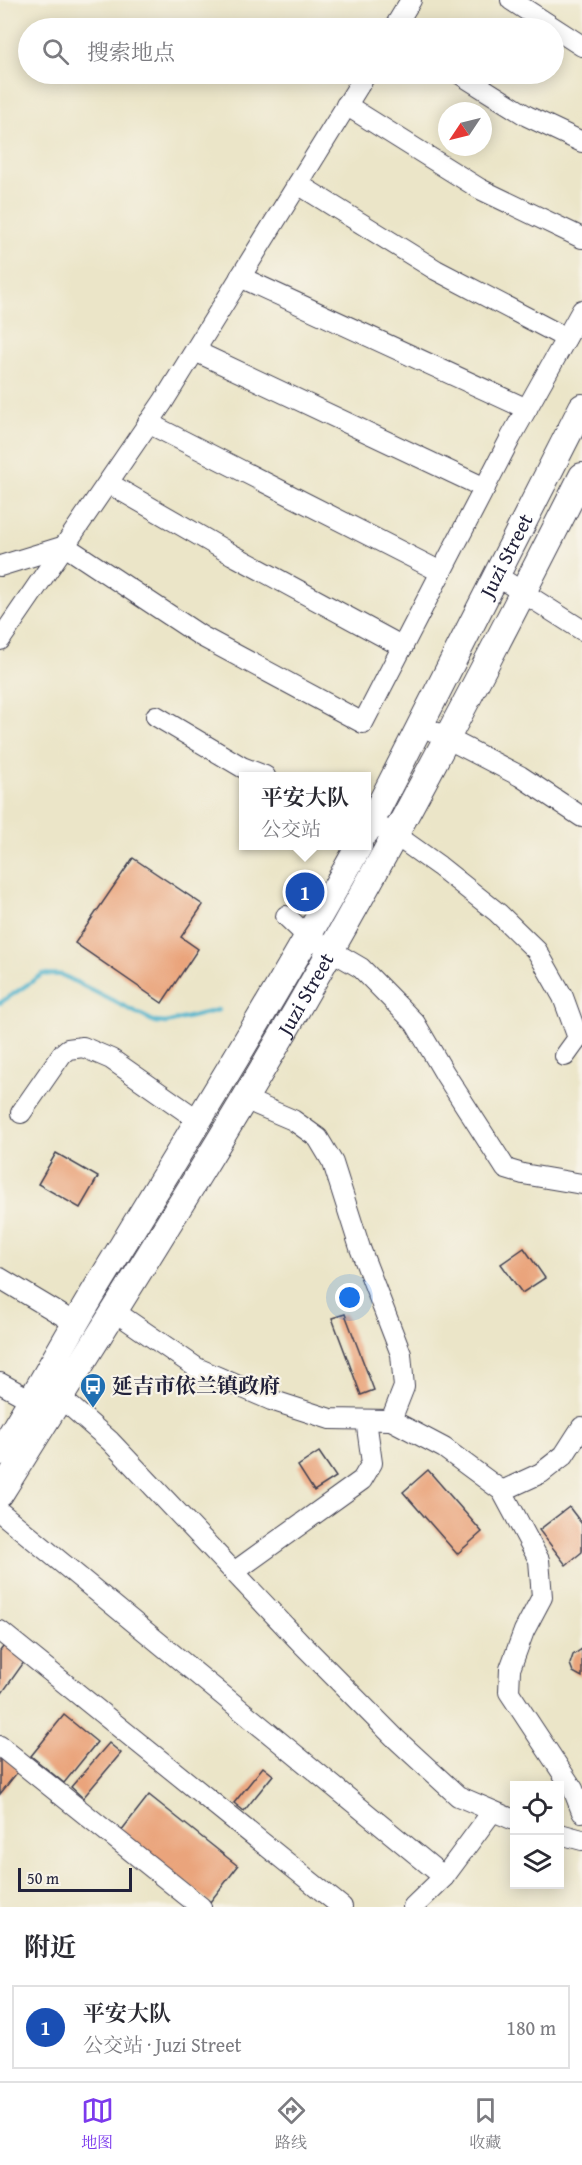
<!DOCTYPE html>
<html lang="zh">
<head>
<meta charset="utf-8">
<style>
  :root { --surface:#fff; --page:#f2f2f3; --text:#2b2b33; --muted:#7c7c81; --line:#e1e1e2; --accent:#7c3aed }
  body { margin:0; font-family:"Gentium Book Plus","Noto Serif SC",serif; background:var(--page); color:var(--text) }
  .controls { position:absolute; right:18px; bottom:18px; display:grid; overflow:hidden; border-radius:0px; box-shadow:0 3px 15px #0003 }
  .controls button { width:54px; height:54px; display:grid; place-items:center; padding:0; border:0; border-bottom:2px solid var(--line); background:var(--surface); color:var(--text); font:30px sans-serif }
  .compass { position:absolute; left:438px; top:102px; width:54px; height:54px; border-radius:50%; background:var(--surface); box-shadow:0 3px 15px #0003; rotate:235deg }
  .scale { position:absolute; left:18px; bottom:15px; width:114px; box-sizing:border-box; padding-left:6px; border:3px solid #22223b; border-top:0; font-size:16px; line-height:21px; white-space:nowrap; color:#22223b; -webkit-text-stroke:4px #f7f3e8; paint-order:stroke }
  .you { position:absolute; left:350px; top:1298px; width:21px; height:21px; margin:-15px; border:4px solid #fff; border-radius:50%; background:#1a73e8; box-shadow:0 0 0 9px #1a73e833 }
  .badge { display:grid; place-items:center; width:39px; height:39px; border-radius:50%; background:var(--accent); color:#fff; font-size:20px; font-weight:700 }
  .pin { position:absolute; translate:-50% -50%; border:3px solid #fff; box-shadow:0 2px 6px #0006 }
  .popup { position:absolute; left:239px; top:772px; width:132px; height:78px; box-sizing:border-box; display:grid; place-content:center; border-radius:0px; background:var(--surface); filter:drop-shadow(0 2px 4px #0005); font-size:20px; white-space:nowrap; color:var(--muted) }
  .popup b { font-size:22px; color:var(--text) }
  .popup::after { content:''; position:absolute; left:50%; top:100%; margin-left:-12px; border:12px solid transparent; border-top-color:var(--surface) }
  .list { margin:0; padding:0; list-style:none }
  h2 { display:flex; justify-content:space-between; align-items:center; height:78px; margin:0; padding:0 24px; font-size:26px }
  h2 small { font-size:20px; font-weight:400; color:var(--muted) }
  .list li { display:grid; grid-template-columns:39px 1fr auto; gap:18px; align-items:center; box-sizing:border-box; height:84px; margin:0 12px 12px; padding:0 12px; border:2px solid var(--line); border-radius:0px }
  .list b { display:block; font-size:22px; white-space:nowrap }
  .list p { margin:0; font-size:20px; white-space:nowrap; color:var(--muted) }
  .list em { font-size:20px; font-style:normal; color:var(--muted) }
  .icon { flex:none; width:33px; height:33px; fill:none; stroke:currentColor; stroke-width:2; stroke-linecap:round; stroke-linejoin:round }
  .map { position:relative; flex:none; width:582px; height:1907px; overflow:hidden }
  .search { position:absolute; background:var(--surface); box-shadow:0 3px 15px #0003; left:18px; right:18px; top:18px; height:66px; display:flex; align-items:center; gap:15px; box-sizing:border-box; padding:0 21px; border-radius:33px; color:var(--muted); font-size:22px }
  .sheet { height:174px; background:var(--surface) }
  nav { display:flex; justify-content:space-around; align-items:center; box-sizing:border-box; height:84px; border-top:2px solid var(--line); background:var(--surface); font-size:16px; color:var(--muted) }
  nav a { display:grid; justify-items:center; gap:3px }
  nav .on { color:var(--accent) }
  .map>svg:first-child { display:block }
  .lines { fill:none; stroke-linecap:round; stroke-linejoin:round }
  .stream { stroke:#4db3cc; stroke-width:4.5 }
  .building { fill:#eaa47c }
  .minor-casing { stroke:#403f50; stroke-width:22 }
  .major-casing { stroke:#403f50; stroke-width:28 }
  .minor { stroke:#fff; stroke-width:20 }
  .major { stroke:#fff; stroke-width:26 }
  .labels { text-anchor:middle; stroke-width:4.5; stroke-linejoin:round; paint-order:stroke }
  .street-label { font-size:21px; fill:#22223b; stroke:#f7f3e8 }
  .poi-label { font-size:21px; font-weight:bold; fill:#22223b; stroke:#f7f3e8; text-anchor:start }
</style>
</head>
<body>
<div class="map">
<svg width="582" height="1907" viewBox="0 0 582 1907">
  <rect width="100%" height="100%" fill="#f7f3e8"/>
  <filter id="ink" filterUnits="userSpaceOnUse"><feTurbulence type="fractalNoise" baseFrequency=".0167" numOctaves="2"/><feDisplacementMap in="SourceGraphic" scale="12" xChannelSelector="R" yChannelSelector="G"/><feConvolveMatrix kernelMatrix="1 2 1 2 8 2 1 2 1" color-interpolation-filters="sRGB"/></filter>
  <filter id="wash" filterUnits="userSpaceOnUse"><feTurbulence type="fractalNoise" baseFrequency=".008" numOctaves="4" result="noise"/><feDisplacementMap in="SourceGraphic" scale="24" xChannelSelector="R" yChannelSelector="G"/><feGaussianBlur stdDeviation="1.35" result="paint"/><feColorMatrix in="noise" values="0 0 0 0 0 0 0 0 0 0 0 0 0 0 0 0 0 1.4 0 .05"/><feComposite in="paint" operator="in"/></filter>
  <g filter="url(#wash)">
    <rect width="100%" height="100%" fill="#ebe5c8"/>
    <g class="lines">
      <g class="stream">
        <polyline points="0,1003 43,974 62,975 155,1022 166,1023 218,1010"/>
        <polyline points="505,1155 540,1168"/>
      </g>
    </g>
    <g id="blocks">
      <g class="building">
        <polygon points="133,858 203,905 181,937 198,949 162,1003 75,943"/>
        <polygon points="56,1153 98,1177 80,1208 38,1184"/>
        <polygon points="524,1248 545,1278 522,1293 501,1264"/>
        <polygon points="345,1314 374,1390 361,1395 332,1318"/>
        <polygon points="319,1452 336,1477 314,1491 298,1466"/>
        <polygon points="428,1470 482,1532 457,1554 403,1492"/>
        <polygon points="569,1507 582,1524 582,1552 566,1565 539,1530"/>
        <polygon points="6,1643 27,1658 0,1696 0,1651"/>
        <polygon points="582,1649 582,1677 573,1672 570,1664 573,1655"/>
        <polygon points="64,1715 97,1742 64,1783 31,1756"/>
        <polygon points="109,1743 121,1753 83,1798 71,1787"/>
        <polygon points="0,1755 19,1770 0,1794"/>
        <polygon points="263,1767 273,1775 244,1811 234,1803"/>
        <polygon points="149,1795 238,1866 210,1902 121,1831"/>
      </g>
    </g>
  </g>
  <g filter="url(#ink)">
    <use href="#blocks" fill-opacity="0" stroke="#403f50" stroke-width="1.5"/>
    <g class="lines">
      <g class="minor-casing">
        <g id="minor">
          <polyline points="511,0 582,46"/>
          <polyline points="394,28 411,0"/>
          <polyline points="460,74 527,116 582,142"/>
          <polyline points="346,105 480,189 582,238"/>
          <polyline points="298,184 436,270 566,338"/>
          <polyline points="240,277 527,409"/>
          <polyline points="195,351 485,488"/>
          <polyline points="148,423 441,572"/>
          <polyline points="108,483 233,555 403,647"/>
          <polyline points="0,566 65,546 201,636 363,723 511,437 582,310"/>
          <polyline points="497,576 582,630"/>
          <polyline points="0,640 163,402 366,74"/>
          <polyline points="156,716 242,767 265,776"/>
          <polyline points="421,725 520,776 582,817"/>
          <polyline points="366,820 394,834 439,866 498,913 537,951 563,997 578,1038 565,1056"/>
          <polyline points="286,916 308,937 361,968 415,1023 445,1074 506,1169 523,1174 582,1184"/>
          <polyline points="244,1099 293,1120 318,1138 333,1163 360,1248 401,1354 404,1387 391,1420"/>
          <polyline points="21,1113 62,1054 68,1049 83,1047 111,1059 198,1120"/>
          <polyline points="0,1278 75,1323"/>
          <polyline points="114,1311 197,1368 271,1400 330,1419 391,1420 444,1448 502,1491 539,1560 542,1597 524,1631 510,1669 509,1692 573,1789 582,1812"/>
          <polyline points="0,1383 44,1407"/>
          <polyline points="60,1397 110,1441 301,1643 396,1739 458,1796 514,1820"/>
          <polyline points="502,1491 541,1473 564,1455 582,1427"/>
          <polyline points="0,1512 444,1877"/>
          <polyline points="234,1572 362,1480 372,1463 366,1420"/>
          <polyline points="0,1631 342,1907"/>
          <polyline points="0,1746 201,1907"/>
          <polyline points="560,1834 582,1840"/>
          <polyline points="413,1907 444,1877 492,1812"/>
        </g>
      </g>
      <g class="major-casing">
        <g id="major">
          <path id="s1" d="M366,832L582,407"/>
          <path d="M0,1452C34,1398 64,1341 97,1287C186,1141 276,995 359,846"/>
          <path id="s2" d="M0,1494C112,1314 227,1135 331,950C419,795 502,635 582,476"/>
        </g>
      </g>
      <use href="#minor" class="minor"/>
      <use href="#major" class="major"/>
    </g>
  </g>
  <defs>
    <g id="bus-pin" transform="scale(1.35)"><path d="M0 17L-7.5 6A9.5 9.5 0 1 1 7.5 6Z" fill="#1f6fb2" stroke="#f7f3e8"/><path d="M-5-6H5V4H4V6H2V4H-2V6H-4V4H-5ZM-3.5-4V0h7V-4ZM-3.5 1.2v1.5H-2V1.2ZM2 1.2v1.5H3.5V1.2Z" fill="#fff"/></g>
  </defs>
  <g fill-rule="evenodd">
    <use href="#bus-pin" x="93" y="1386"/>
  </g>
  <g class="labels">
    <g class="street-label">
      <text dy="7" stroke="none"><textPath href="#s1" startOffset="310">Juzi Street</textPath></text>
      <text dy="7" stroke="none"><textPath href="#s2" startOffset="586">Juzi Street</textPath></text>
    </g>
    <g class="poi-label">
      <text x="112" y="1393">延吉市依兰镇政府</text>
    </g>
  </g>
</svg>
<div class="controls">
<button><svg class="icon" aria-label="locate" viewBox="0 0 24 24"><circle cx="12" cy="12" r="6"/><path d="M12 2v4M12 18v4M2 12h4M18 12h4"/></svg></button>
<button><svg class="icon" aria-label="layers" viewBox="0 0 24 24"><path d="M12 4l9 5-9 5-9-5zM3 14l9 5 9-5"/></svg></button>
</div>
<svg class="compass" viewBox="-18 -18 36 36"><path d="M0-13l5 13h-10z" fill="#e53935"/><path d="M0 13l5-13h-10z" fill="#7c7c81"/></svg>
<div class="scale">50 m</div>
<div class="you"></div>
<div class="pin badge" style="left:305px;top:892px;background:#1a4fb4">1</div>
<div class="popup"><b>平安大队</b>公交站</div>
<div class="search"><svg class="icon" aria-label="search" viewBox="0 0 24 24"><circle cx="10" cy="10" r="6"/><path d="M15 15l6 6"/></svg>搜索地点</div>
</div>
<section class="sheet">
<h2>附近<small></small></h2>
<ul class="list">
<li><span class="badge" style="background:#1a4fb4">1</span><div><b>平安大队</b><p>公交站 · Juzi Street</p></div><em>180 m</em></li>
</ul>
</section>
<nav>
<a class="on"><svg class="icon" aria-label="map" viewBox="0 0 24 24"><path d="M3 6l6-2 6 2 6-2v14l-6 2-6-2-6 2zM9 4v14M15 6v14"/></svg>地图</a>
<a><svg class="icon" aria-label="directions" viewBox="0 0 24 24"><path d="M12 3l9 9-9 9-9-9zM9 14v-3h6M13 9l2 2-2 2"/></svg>路线</a>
<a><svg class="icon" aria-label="saved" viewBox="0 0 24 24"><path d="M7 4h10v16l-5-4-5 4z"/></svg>收藏</a>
</nav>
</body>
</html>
